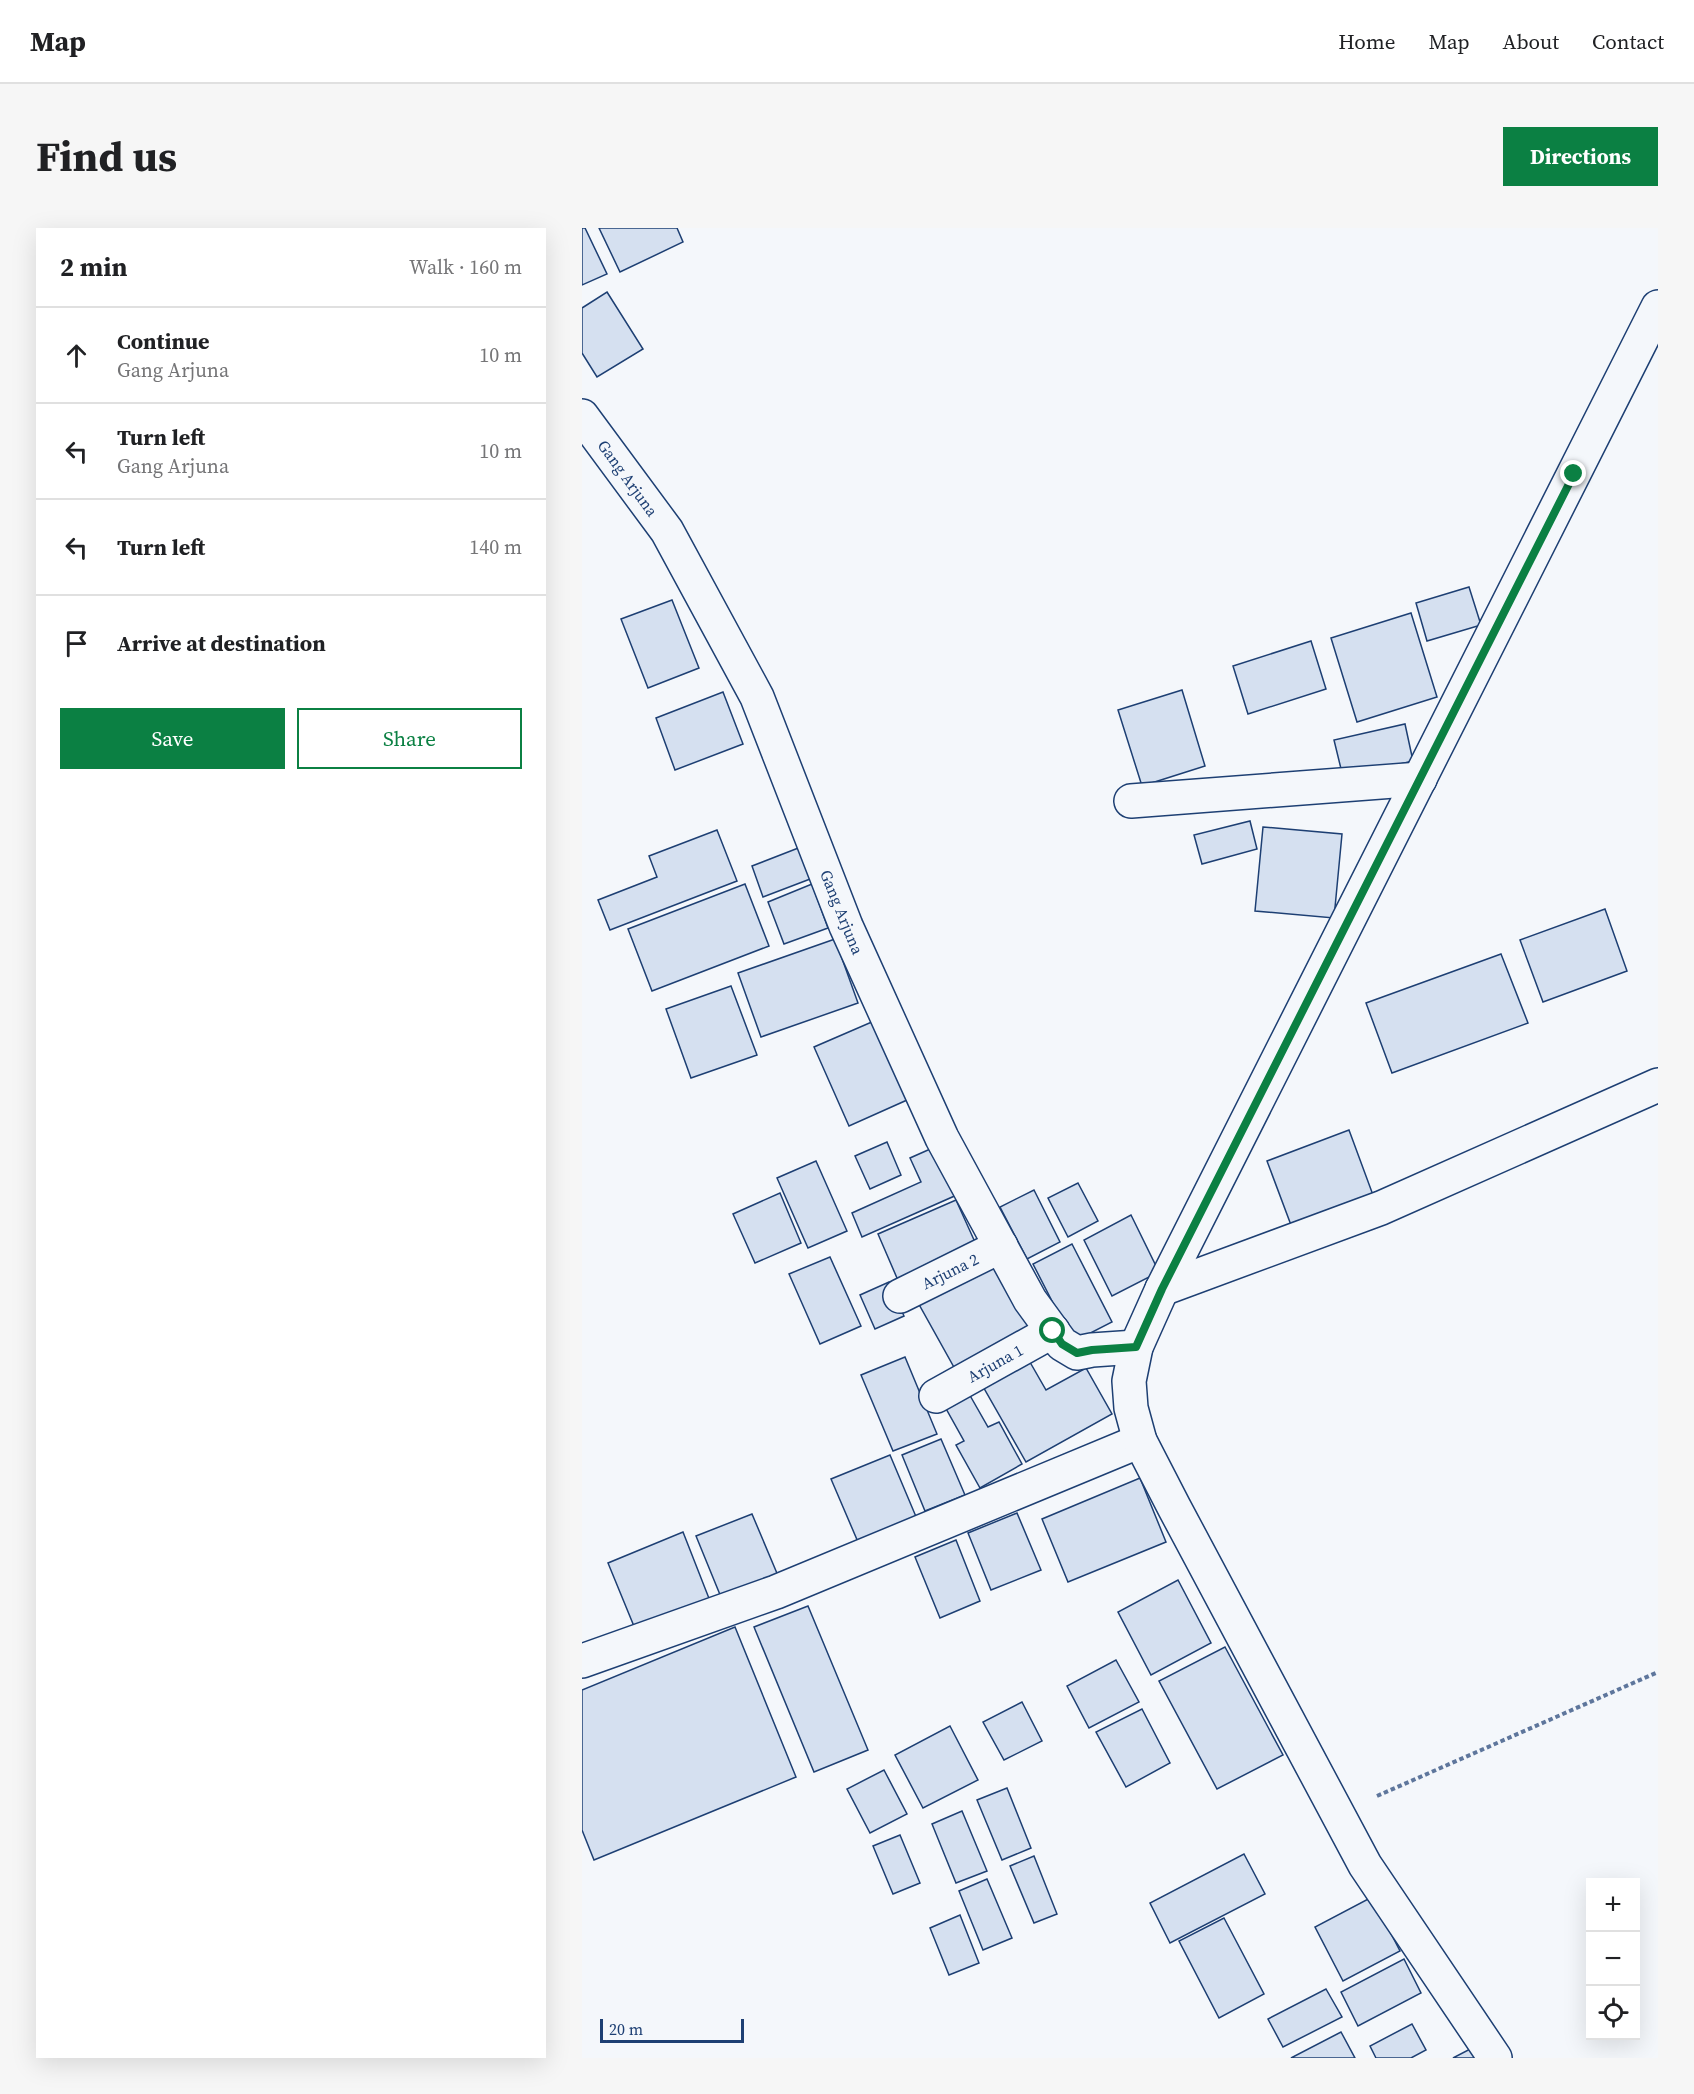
<!DOCTYPE html>
<html lang="en">
<head>
<meta charset="utf-8">
<style>
  :root { --surface:#fff; --page:#f6f6f6; --text:#202124; --muted:#757577; --line:#e0e0e0; --accent:#0b8043 }
  body { margin:0; font-family:"Source Serif 4",serif; background:var(--page); color:var(--text) }
  .controls { position:absolute; right:18px; bottom:18px; display:grid; overflow:hidden; border-radius:0px; box-shadow:0 6px 24px #0002 }
  .controls button { width:54px; height:54px; display:grid; place-items:center; padding:0; border:0; border-bottom:2px solid var(--line); background:var(--surface); color:var(--text); font:30px sans-serif }
  .scale { position:absolute; left:18px; bottom:15px; width:144px; box-sizing:border-box; padding-left:6px; border:3px solid #1d3f73; border-top:0; font-size:16px; line-height:21px; white-space:nowrap; color:#1d3f73; -webkit-text-stroke:4px #f4f7fb; paint-order:stroke }
  .stop { position:absolute; width:18px; height:18px; margin:-14px; border:4px solid #0b8043; border-radius:50%; background:#fff }
  .stop.end { background:#0b8043; border-color:#fff; box-shadow:0 2px 6px #0008 }
  .list { margin:0; padding:0; list-style:none }
  h2 { display:flex; justify-content:space-between; align-items:center; height:78px; margin:0; padding:0 24px; font-size:26px }
  h2 small { font-size:20px; font-weight:400; color:var(--muted) }
  .list li { display:grid; grid-template-columns:39px 1fr auto; gap:18px; align-items:center; box-sizing:border-box; height:96px; padding:0 24px; border-top:2px solid var(--line) }
  .list b { display:block; font-size:22px; white-space:nowrap }
  .list p { margin:0; font-size:20px; white-space:nowrap; color:var(--muted) }
  .list em { font-size:20px; font-style:normal; color:var(--muted) }
  .actions { display:flex; gap:12px; padding:18px 24px }
  .actions a { flex:1; padding:14px 0; border:2px solid var(--accent); border-radius:0px; text-align:center; font-size:21px; color:var(--accent) }
  .actions .main { background:var(--accent); color:#fff }
  .icon { flex:none; width:33px; height:33px; fill:none; stroke:currentColor; stroke-width:2; stroke-linecap:round; stroke-linejoin:round }
  .map { position:relative; flex:none; width:1076px; height:1830px; overflow:hidden; border-radius:0px }
  header { display:flex; align-items:center; gap:36px; box-sizing:border-box; height:84px; padding:0 30px; background:var(--surface); border-bottom:2px solid var(--line) }
  header strong { font-size:28px }
  nav { display:flex; gap:33px; margin-inline-start:auto; font-size:21px }
  .intro { display:flex; align-items:center; justify-content:space-between; box-sizing:border-box; height:144px; padding:0 36px }
  h1 { margin:0; font-size:42px }
  .button { padding:15px 27px; border-radius:0px; background:var(--accent); color:#fff; font-size:21px; font-weight:700 }
  main { display:flex; gap:36px; padding:0 36px }
  aside { flex:1; background:var(--surface); border-radius:0px; box-shadow:0 6px 24px #0002 }
  .map>svg:first-child { display:block }
  .building { fill:#d5e0f0; stroke:#1d3f73; stroke-width:1.5 }
  .lines { fill:none; stroke-linecap:round; stroke-linejoin:round }
  .street-casing { stroke:#1d3f73; stroke-width:36 }
  .secondary-casing { stroke:#1d3f73; stroke-width:36 }
  .path { stroke:#5e769c; stroke-width:4; stroke-dasharray:4.5 3; stroke-linecap:butt }
  .street { stroke:#f4f7fb; stroke-width:33 }
  .secondary { stroke:#f4f7fb; stroke-width:33 }
  .route { stroke:#0b8043; stroke-width:8 }
  .labels { text-anchor:middle; stroke-width:4.5; stroke-linejoin:round; paint-order:stroke }
  .street-label { font-size:16px; fill:#1d3f73; stroke:#f4f7fb }
</style>
</head>
<body>
<header>
<strong>Map</strong>
<nav><a>Home</a><a>Map</a><a>About</a><a>Contact</a></nav>
</header>
<div class="intro"><h1>Find us</h1><a class="button">Directions</a></div>
<main>
<aside>
<h2>2 min<small>Walk · 160 m</small></h2>
<ul class="list">
<li><svg class="icon" aria-label="ahead" viewBox="0 0 24 24"><path d="M12 20V5M6 11l6-6 6 6"/></svg><div><b>Continue</b><p>Gang Arjuna</p></div><em>10 m</em></li>
<li><svg class="icon" aria-label="left" viewBox="0 0 24 24"><path d="M17 20v-9H6M10 6l-5 5 5 5"/></svg><div><b>Turn left</b><p>Gang Arjuna</p></div><em>10 m</em></li>
<li><svg class="icon" aria-label="left" viewBox="0 0 24 24"><path d="M17 20v-9H6M10 6l-5 5 5 5"/></svg><div><b>Turn left</b></div><em>140 m</em></li>
<li><svg class="icon" aria-label="arrive" viewBox="0 0 24 24"><path d="M6 21V4h12l-3 4 3 4H6"/></svg><div><b>Arrive at destination</b></div></li>
</ul>
<div class="actions"><a class="main">Save</a><a>Share</a></div>
</aside>
<div class="map">
<svg width="1076" height="1830" viewBox="0 0 1076 1830">
  <rect width="100%" height="100%" fill="#f4f7fb"/>
  <g class="building">
    <polygon points="0,0 3,0 25,46 0,57"/>
    <polygon points="17,0 95,0 101,14 38,44"/>
    <polygon points="25,64 61,121 15,149 0,125 0,80"/>
    <polygon points="887,359 899,397 845,413 834,375"/>
    <polygon points="90,372 117,440 66,460 39,391"/>
    <polygon points="829,385 855,469 775,494 749,410"/>
    <polygon points="729,413 744,461 666,486 651,438"/>
    <polygon points="600,462 623,538 560,558 536,482"/>
    <polygon points="141,464 161,516 93,542 74,490"/>
    <polygon points="823,496 831,533 761,549 752,512"/>
    <polygon points="668,593 675,621 620,636 612,607"/>
    <polygon points="681,599 760,606 752,690 673,683"/>
    <polygon points="135,602 155,653 28,702 16,672 75,649 67,628"/>
    <polygon points="224,617 236,648 181,669 170,638"/>
    <polygon points="163,656 187,718 70,763 46,701"/>
    <polygon points="230,656 246,700 202,716 186,674"/>
    <polygon points="1023,681 1045,743 961,774 938,712"/>
    <polygon points="253,711 276,775 179,809 156,745"/>
    <polygon points="919,726 946,795 810,845 784,775"/>
    <polygon points="149,758 175,827 109,850 84,781"/>
    <polygon points="299,790 334,868 267,898 232,819"/>
    <polygon points="767,902 791,967 709,997 685,933"/>
    <polygon points="305,914 319,947 288,961 273,928"/>
    <polygon points="355,918 377,966 280,1009 270,985 339,954 328,930"/>
    <polygon points="234,933 265,1003 226,1020 195,950"/>
    <polygon points="496,955 516,993 486,1009 466,970"/>
    <polygon points="452,962 478,1014 445,1031 418,979"/>
    <polygon points="198,965 219,1015 173,1035 151,986"/>
    <polygon points="374,972 397,1023 318,1057 296,1006"/>
    <polygon points="549,987 577,1044 530,1068 502,1012"/>
    <polygon points="490,1016 530,1094 491,1114 451,1036"/>
    <polygon points="411,1028 456,1108 378,1150 334,1071"/>
    <polygon points="248,1029 279,1098 238,1116 207,1046"/>
    <polygon points="307,1054 322,1088 293,1101 278,1067"/>
    <polygon points="441,1122 464,1162 504,1140 530,1186 444,1234 395,1148"/>
    <polygon points="323,1129 355,1206 311,1223 279,1147"/>
    <polygon points="386,1164 406,1199 417,1194 440,1236 398,1260 374,1217 382,1213 362,1177"/>
    <polygon points="359,1211 383,1267 343,1283 320,1227"/>
    <polygon points="308,1227 335,1291 276,1314 249,1251"/>
    <polygon points="558,1250 584,1314 486,1354 460,1291"/>
    <polygon points="435,1285 459,1342 409,1362 386,1305"/>
    <polygon points="170,1286 197,1350 141,1374 114,1308"/>
    <polygon points="101,1304 130,1378 56,1408 26,1335"/>
    <polygon points="374,1312 398,1373 358,1390 333,1329"/>
    <polygon points="596,1352 629,1415 569,1447 536,1384"/>
    <polygon points="226,1378 286,1522 232,1544 172,1399"/>
    <polygon points="153,1399 214,1549 12,1632 0,1602 0,1462"/>
    <polygon points="643,1419 701,1527 635,1561 577,1453"/>
    <polygon points="534,1432 557,1474 507,1500 485,1458"/>
    <polygon points="440,1474 460,1513 422,1532 401,1494"/>
    <polygon points="560,1481 588,1535 544,1559 514,1504"/>
    <polygon points="368,1498 396,1552 341,1580 313,1527"/>
    <polygon points="302,1542 325,1586 288,1605 265,1561"/>
    <polygon points="425,1560 449,1620 420,1632 395,1572"/>
    <polygon points="380,1583 405,1643 374,1655 350,1596"/>
    <polygon points="318,1607 338,1655 311,1666 291,1618"/>
    <polygon points="662,1626 683,1666 588,1715 568,1675"/>
    <polygon points="452,1628 475,1686 452,1695 428,1638"/>
    <polygon points="405,1651 430,1710 401,1722 377,1663"/>
    <polygon points="790,1669 818,1723 761,1753 733,1699"/>
    <polygon points="378,1687 397,1735 367,1747 348,1700"/>
    <polygon points="642,1690 682,1766 637,1790 597,1713"/>
    <polygon points="822,1731 839,1765 776,1798 759,1764"/>
    <polygon points="744,1761 760,1789 701,1819 686,1791"/>
    <polygon points="830,1796 844,1822 829,1830 794,1830 788,1818"/>
    <polygon points="759,1804 773,1830 709,1830"/>
    <polygon points="892,1819 897,1830 871,1830"/>
  </g>
  <g class="lines">
    <g class="street-casing">
      <g id="street">
        <polyline points="0,188 85,303 175,469 264,698 360,910 448,1072 480,1116 495,1125 510,1122 554,1119"/>
        <polyline points="549,573 838,551"/>
        <polyline points="318,1068 419,1018"/>
        <polyline points="354,1168 471,1103"/>
        <polyline points="0,1433 194,1364 558,1213"/>
      </g>
    </g>
    <g class="secondary-casing">
      <g id="secondary">
        <polyline points="580,1061 799,980 1076,857"/>
        <polyline points="913,1830 783,1637 592,1279 558,1213 549,1180 547,1153 554,1119 580,1061 1076,79"/>
      </g>
    </g>
    <polyline class="path" points="795,1568 1076,1444"/>
    <use href="#street" class="street"/>
    <use href="#secondary" class="secondary"/>
  </g>
  <g class="lines">
    <polyline class="route" points="471,1103 480,1116 495,1125 510,1122 554,1119 580,1061 992,246"/>
  </g>
  <g class="labels">
    <g class="street-label">
      <text transform="translate(46 250) rotate(54)" y="6">Gang Arjuna</text>
      <text transform="translate(260 684) rotate(68)" y="6">Gang Arjuna</text>
      <text transform="translate(368 1043) rotate(-26)" y="6">Arjuna 2</text>
      <text transform="translate(413 1135) rotate(-29)" y="6">Arjuna 1</text>
    </g>
  </g>
</svg>
<div class="controls">
<button>+</button>
<button>−</button>
<button><svg class="icon" aria-label="locate" viewBox="0 0 24 24"><circle cx="12" cy="12" r="6"/><path d="M12 2v4M12 18v4M2 12h4M18 12h4"/></svg></button>
</div>
<div class="scale">20 m</div>
<div class="stop" style="left:471px;top:1103px"></div>
<div class="stop end" style="left:992px;top:246px"></div>
</div>
</main>
</body>
</html>
